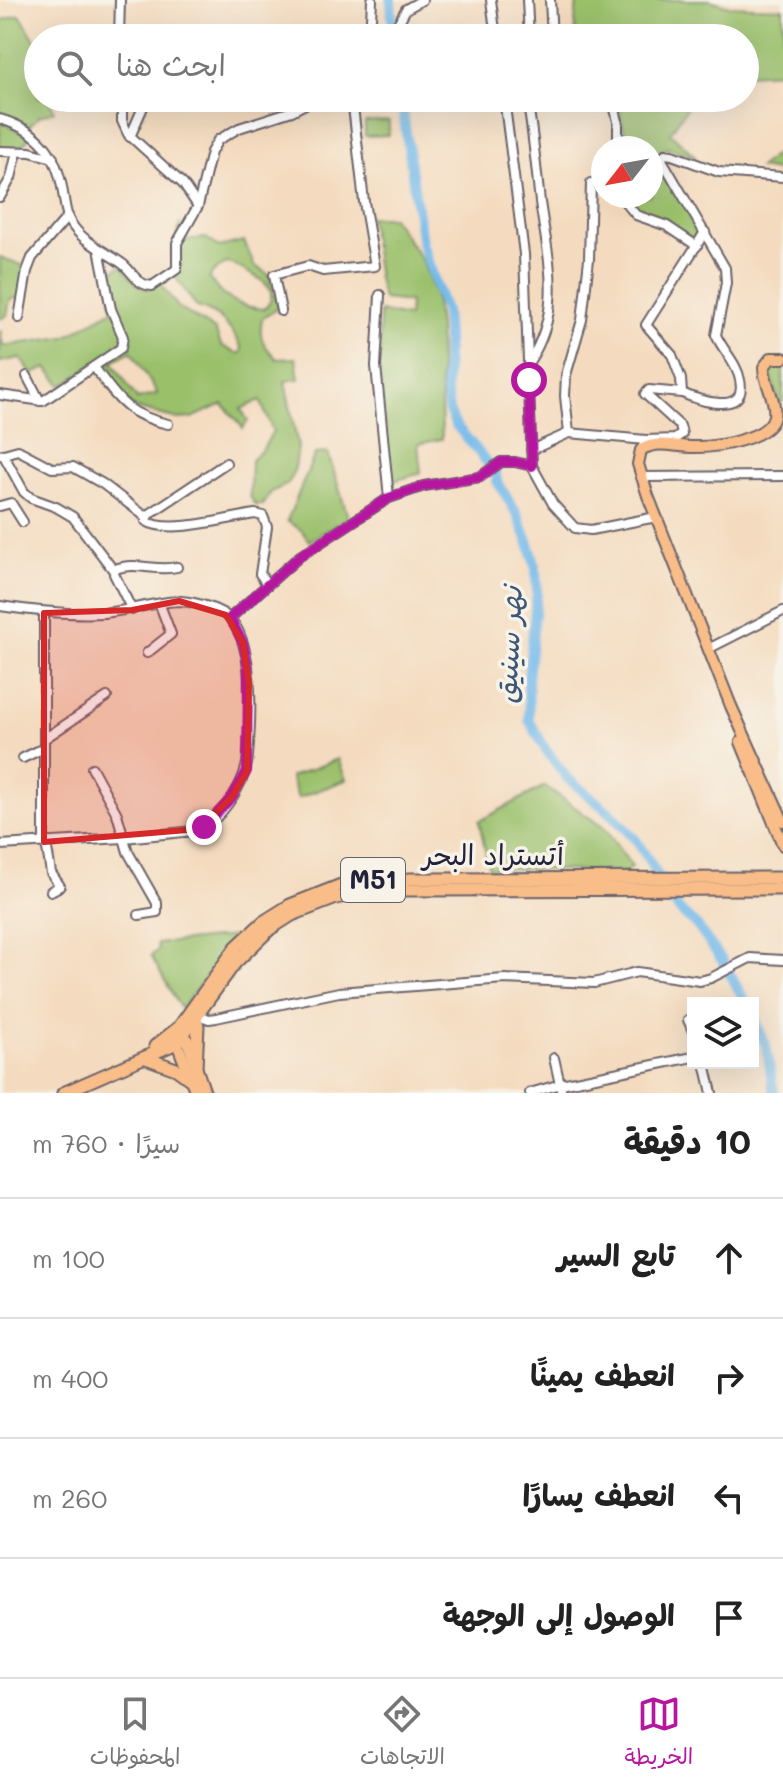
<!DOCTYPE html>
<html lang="ar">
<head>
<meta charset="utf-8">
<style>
  :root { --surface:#fff; --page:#f2f2f2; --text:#222; --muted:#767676; --line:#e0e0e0; --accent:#b5179e }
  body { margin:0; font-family:Mali,"Playpen Sans Arabic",sans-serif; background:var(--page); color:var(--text); direction:rtl }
  .controls { position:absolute; right:24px; bottom:24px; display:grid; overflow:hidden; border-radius:0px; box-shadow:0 8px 32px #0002 }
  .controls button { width:72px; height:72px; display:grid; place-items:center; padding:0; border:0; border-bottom:2px solid var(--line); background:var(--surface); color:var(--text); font:40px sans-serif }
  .compass { position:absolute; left:591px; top:136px; width:72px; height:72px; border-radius:50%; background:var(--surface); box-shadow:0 8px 32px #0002; rotate:239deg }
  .stop { position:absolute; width:24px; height:24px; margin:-18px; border:6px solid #b5179e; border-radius:50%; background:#fff }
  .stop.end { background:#b5179e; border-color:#fff; box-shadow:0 2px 8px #0008 }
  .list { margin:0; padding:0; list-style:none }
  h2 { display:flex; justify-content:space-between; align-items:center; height:104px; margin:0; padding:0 32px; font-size:34px }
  h2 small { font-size:26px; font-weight:400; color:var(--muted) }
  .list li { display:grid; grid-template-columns:52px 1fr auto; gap:24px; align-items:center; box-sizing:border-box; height:120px; padding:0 32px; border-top:2px solid var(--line) }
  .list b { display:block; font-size:30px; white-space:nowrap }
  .list em { font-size:26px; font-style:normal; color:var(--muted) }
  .icon { flex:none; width:44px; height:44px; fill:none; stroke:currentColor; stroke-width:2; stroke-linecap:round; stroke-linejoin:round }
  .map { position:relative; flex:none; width:783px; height:1093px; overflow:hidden; direction:ltr }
  .search { position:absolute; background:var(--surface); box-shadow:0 8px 32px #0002; left:24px; right:24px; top:24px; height:88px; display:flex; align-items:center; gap:20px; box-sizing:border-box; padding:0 28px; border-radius:44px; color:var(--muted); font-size:30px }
  .sheet { height:584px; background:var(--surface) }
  nav { display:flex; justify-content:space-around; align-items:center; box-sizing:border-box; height:112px; border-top:2px solid var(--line); background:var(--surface); font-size:22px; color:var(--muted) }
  nav a { display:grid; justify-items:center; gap:4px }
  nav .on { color:var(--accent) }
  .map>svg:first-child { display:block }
  .green { fill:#9ac06b; stroke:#5e7153; stroke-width:2; fill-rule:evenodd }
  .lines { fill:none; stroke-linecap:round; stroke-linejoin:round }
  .river { stroke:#73b9ea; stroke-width:10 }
  .minor-casing { stroke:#6c6369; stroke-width:12 }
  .major-casing { stroke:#6c6369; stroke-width:14 }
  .highway-casing { stroke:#6c6369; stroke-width:15 }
  .minor { stroke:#fff; stroke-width:8 }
  .major { stroke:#f8bd89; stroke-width:10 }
  .highway { stroke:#f8bd89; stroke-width:11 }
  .route { stroke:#b5179e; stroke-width:10 }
  .marked { fill:#d62828; fill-opacity:0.2; stroke:#d62828; stroke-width:6; stroke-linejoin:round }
  .labels { text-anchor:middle; stroke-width:7; stroke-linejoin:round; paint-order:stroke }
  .shield { fill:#f7f3e8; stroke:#62616f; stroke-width:2 }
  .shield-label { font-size:26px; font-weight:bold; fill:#22223b }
  .street-label { font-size:28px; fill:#22223b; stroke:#f7f3e8 }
  .water-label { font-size:30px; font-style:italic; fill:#3e5778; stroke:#f7f3e8 }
</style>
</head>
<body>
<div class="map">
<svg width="783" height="1093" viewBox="0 0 783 1093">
  <rect width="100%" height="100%" fill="#f7f3e8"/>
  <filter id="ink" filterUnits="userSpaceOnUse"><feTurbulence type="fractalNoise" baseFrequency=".0125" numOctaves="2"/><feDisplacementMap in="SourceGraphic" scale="16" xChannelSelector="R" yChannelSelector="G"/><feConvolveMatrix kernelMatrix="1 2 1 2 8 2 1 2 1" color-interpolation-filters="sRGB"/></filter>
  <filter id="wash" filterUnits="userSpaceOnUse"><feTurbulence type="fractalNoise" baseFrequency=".006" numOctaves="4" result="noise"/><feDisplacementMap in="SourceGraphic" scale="32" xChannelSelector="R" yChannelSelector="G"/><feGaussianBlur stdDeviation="1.8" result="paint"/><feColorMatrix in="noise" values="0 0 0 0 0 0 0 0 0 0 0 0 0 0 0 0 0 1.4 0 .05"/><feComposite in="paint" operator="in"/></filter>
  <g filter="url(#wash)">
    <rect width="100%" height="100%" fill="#f4dbbf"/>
    <g class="green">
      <polygon points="577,0 710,0 729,6 783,8 783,72 745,74 745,38 576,38 575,23"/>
      <polygon points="20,15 38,45 38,98 49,98 54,111 39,116 28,127 0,116 0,58 3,56 0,51 0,21"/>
      <polygon points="577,98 608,98 611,108 588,111"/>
      <path d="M617,98H693L670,133L696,157L668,148C661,151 658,155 659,163L702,232L694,241L665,219L633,206L626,196H651V148H622L625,135Z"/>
      <path d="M0,121L29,135C26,149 12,148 0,148Z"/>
      <polygon points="389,121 389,135 365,136 365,122"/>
      <polygon points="783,148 783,172 759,168"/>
      <path d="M369,217H392L423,262L435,296L439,327L442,439L418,444L421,473L390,482L379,370L380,312L408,317L410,302L383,299C375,275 375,244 369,217Z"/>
      <path d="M180,225L184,240L206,238L219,247L244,241L254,265L269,275L278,307L262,319C258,338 263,345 277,359L296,358L299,379L285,381L298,447L295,468L288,484L271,492L263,505H255L250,496L251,460L263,449L273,431L260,400L241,409L248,421L243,428L223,404L192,418L178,419L135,408L120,395L96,363L62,386L47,368L33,374L20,358L0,362V330L3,346L65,337L113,310L108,273L122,265L136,284L148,289L174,274V245ZM226,263C238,264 241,270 251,274C265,281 281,293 264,309C242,308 221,298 210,279L211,274ZM174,275L197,307C219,312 232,329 242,348L241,353L237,354L221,345L215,330L179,308L161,285ZM131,351L157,393V394L137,399L112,361Z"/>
      <polygon points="0,257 30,268 21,297 10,300 7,315 0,319"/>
      <polygon points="771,361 783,361 783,402 780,403 769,371"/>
      <polygon points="328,453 348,517 309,541 301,530 287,521 315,454"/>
      <polygon points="338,759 346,780 298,798 290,777"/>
      <polygon points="545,786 604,828 632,867 626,872 489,868 479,821"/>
      <polygon points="236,936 181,1009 151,956 158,950 157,944"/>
    </g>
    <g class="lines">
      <g class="river">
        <polyline points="391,0 393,38"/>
        <polyline points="401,98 422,243 445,311 447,336 446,391 449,411 455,424 496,473 497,481 517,514 530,546 536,569 537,593 528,678 529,720 546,750 567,778 609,812 637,841 678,909 697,926 722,960 746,1003"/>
        <polyline points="753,1015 766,1045 774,1093"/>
      </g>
    </g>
  </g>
  <g filter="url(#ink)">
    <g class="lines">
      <g class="minor-casing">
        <g id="minor">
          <polyline points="491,0 496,38"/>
          <polyline points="527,0 529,38"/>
          <polyline points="550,0 552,38"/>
          <polyline points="372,32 395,29 406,9 422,0"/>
          <polyline points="119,38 120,0"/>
          <polyline points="370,38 372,0"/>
          <polyline points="122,98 122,121 128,134 183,184 198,206"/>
          <polyline points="504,98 524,254 532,466 553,504 575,528 591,530 656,517"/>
          <path d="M527,98C533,132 536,167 540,202C548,259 564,309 529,362"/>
          <polyline points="612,98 618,121 618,148"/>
          <path d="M0,119C40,131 57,153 63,193C65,203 65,214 71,223C82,242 107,252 124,265C134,274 137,285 152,286L177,269V243L198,206L211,152L218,140L239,128L292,111L317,98"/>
          <polyline points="130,137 147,98"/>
          <polyline points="0,151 30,152 53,158"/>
          <polyline points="620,196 636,215 667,226 697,246"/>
          <polyline points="0,197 11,178 17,152"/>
          <polyline points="380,295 376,366 389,498"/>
          <polyline points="281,311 274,275 308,266 323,271 375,266 364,202 352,98"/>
          <polyline points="19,318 27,271 32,258 68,216"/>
          <path d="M94,367C118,399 126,415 168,424"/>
          <polyline points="27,376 40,401"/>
          <path d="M682,393C697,400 748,417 740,380C737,363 723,351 716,335L726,283L725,268L661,158L665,154L672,155L719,172L783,177"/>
          <polyline points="0,395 43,401 121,348 123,337 111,309 99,249"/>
          <polyline points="569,433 565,396 566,375 582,320 589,259 591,183"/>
          <polyline points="531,450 569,433 646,440"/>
          <polyline points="641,450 646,440 675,439 682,434 680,426 645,394 649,390 682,393 681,379 672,355 646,325 705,232"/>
          <polyline points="3,454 24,492 31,498 56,507 73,517 114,571"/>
          <polyline points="0,455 18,450 52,468 73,467 103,484 146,517"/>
          <path d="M226,463L148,515L146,521C167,535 229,518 255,514L263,516L267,527L260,574L267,584"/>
          <polyline points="641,477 783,476"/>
          <polyline points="0,506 11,503 23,522"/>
          <path d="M0,606C34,611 68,615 103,613C127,611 160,601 181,601C195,602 222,609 231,620C255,647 251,721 248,756C246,782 220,824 194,831L124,838L0,845"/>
          <path d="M132,610L114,574L115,569C136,561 156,572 177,567"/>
          <polyline points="230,618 300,556 389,498 424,486 480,477 501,462 515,462 532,466"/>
          <polyline points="710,648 783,611"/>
          <polyline points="147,653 171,634 160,605"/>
          <polyline points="44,739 107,697"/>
          <polyline points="23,758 44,748"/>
          <polyline points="92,768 117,814 128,852 157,903 157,912 139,915"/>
          <polyline points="44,842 44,613"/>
          <polyline points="46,842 51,873 60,886 51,891"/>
          <polyline points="198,1015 209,1019 216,1018 339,992 504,979 594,983 637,972 700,981 711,978 750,958 783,960"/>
          <polyline points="688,1020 693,1031"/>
          <polyline points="554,1058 562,1093"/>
          <polyline points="705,1063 712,1093"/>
          <polyline points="530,1093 561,1084 693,1057"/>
        </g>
      </g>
      <g class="major-casing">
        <g id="major">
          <path d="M783,358H771L764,367C764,384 777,400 774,416C770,439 717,447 697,447C677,448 659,439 641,450L638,464L648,496L731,706L783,821"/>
          <polyline points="741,742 783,845"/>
          <polyline points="180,1028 185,1034 205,1093"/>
          <polyline points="172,1037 177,1043 196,1093"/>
        </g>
      </g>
      <g class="highway-casing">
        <g id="highway">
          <polyline points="196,1017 198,1026 196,1068"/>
          <polyline points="155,1046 179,1027 236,947 263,922 290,905 341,885 410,879 783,878"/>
          <polyline points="146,1058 176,1069 191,1080"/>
          <polyline points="63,1093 177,1043 235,963 270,929 292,915 336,898 365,892 408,890 783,889"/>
        </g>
      </g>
      <use href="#minor" class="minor"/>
      <use href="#major" class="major"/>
      <use href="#highway" class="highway"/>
    </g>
  </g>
  <g class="lines" filter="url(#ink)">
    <polyline class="route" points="204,827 232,797 247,771 248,666 243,643 230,618 300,556 389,498 424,486 480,477 501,462 515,462 532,466 529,380"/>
  </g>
  <path class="marked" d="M179,601L226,615L243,643L249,684L247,771L232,797L199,829L44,842V613L132,610Z"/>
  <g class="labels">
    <rect class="shield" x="341" y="858" width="64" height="44" rx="6"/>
    <g class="shield-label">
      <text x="373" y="889">M51</text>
    </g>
    <g class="street-label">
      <text x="493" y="865">أتستراد البحر</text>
    </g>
    <g class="water-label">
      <text transform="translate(509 645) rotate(-87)" y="10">نهر سينيق</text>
    </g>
  </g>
</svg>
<div class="controls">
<button><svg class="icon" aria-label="layers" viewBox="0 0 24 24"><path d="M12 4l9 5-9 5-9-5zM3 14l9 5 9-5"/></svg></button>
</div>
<svg class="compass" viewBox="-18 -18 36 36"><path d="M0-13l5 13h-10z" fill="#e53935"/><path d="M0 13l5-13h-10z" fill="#767676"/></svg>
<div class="stop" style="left:529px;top:380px"></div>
<div class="stop end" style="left:204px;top:827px"></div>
<div class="search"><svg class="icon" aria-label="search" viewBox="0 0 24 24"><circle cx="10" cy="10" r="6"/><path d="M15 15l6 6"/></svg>ابحث هنا</div>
</div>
<section class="sheet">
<h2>10 دقيقة<small>سيرًا · 760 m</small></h2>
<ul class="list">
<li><svg class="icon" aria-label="ahead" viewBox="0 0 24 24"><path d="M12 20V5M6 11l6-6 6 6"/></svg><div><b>تابع السير</b></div><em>100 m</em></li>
<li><svg class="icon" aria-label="right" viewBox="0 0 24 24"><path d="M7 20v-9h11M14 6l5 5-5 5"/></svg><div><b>انعطف يمينًا</b></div><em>400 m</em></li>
<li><svg class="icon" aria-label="left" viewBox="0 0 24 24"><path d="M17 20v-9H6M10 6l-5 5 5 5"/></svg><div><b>انعطف يسارًا</b></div><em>260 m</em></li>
<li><svg class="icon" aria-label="arrive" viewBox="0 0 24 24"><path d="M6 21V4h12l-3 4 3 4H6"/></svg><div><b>الوصول إلى الوجهة</b></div></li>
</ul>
</section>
<nav>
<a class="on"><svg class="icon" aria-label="map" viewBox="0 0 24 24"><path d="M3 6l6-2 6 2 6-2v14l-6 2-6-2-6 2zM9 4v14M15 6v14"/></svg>الخريطة</a>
<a><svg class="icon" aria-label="directions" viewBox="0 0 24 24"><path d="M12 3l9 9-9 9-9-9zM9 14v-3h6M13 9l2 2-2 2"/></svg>الاتجاهات</a>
<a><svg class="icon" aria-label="saved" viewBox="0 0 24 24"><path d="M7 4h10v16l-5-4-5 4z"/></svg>المحفوظات</a>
</nav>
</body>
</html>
